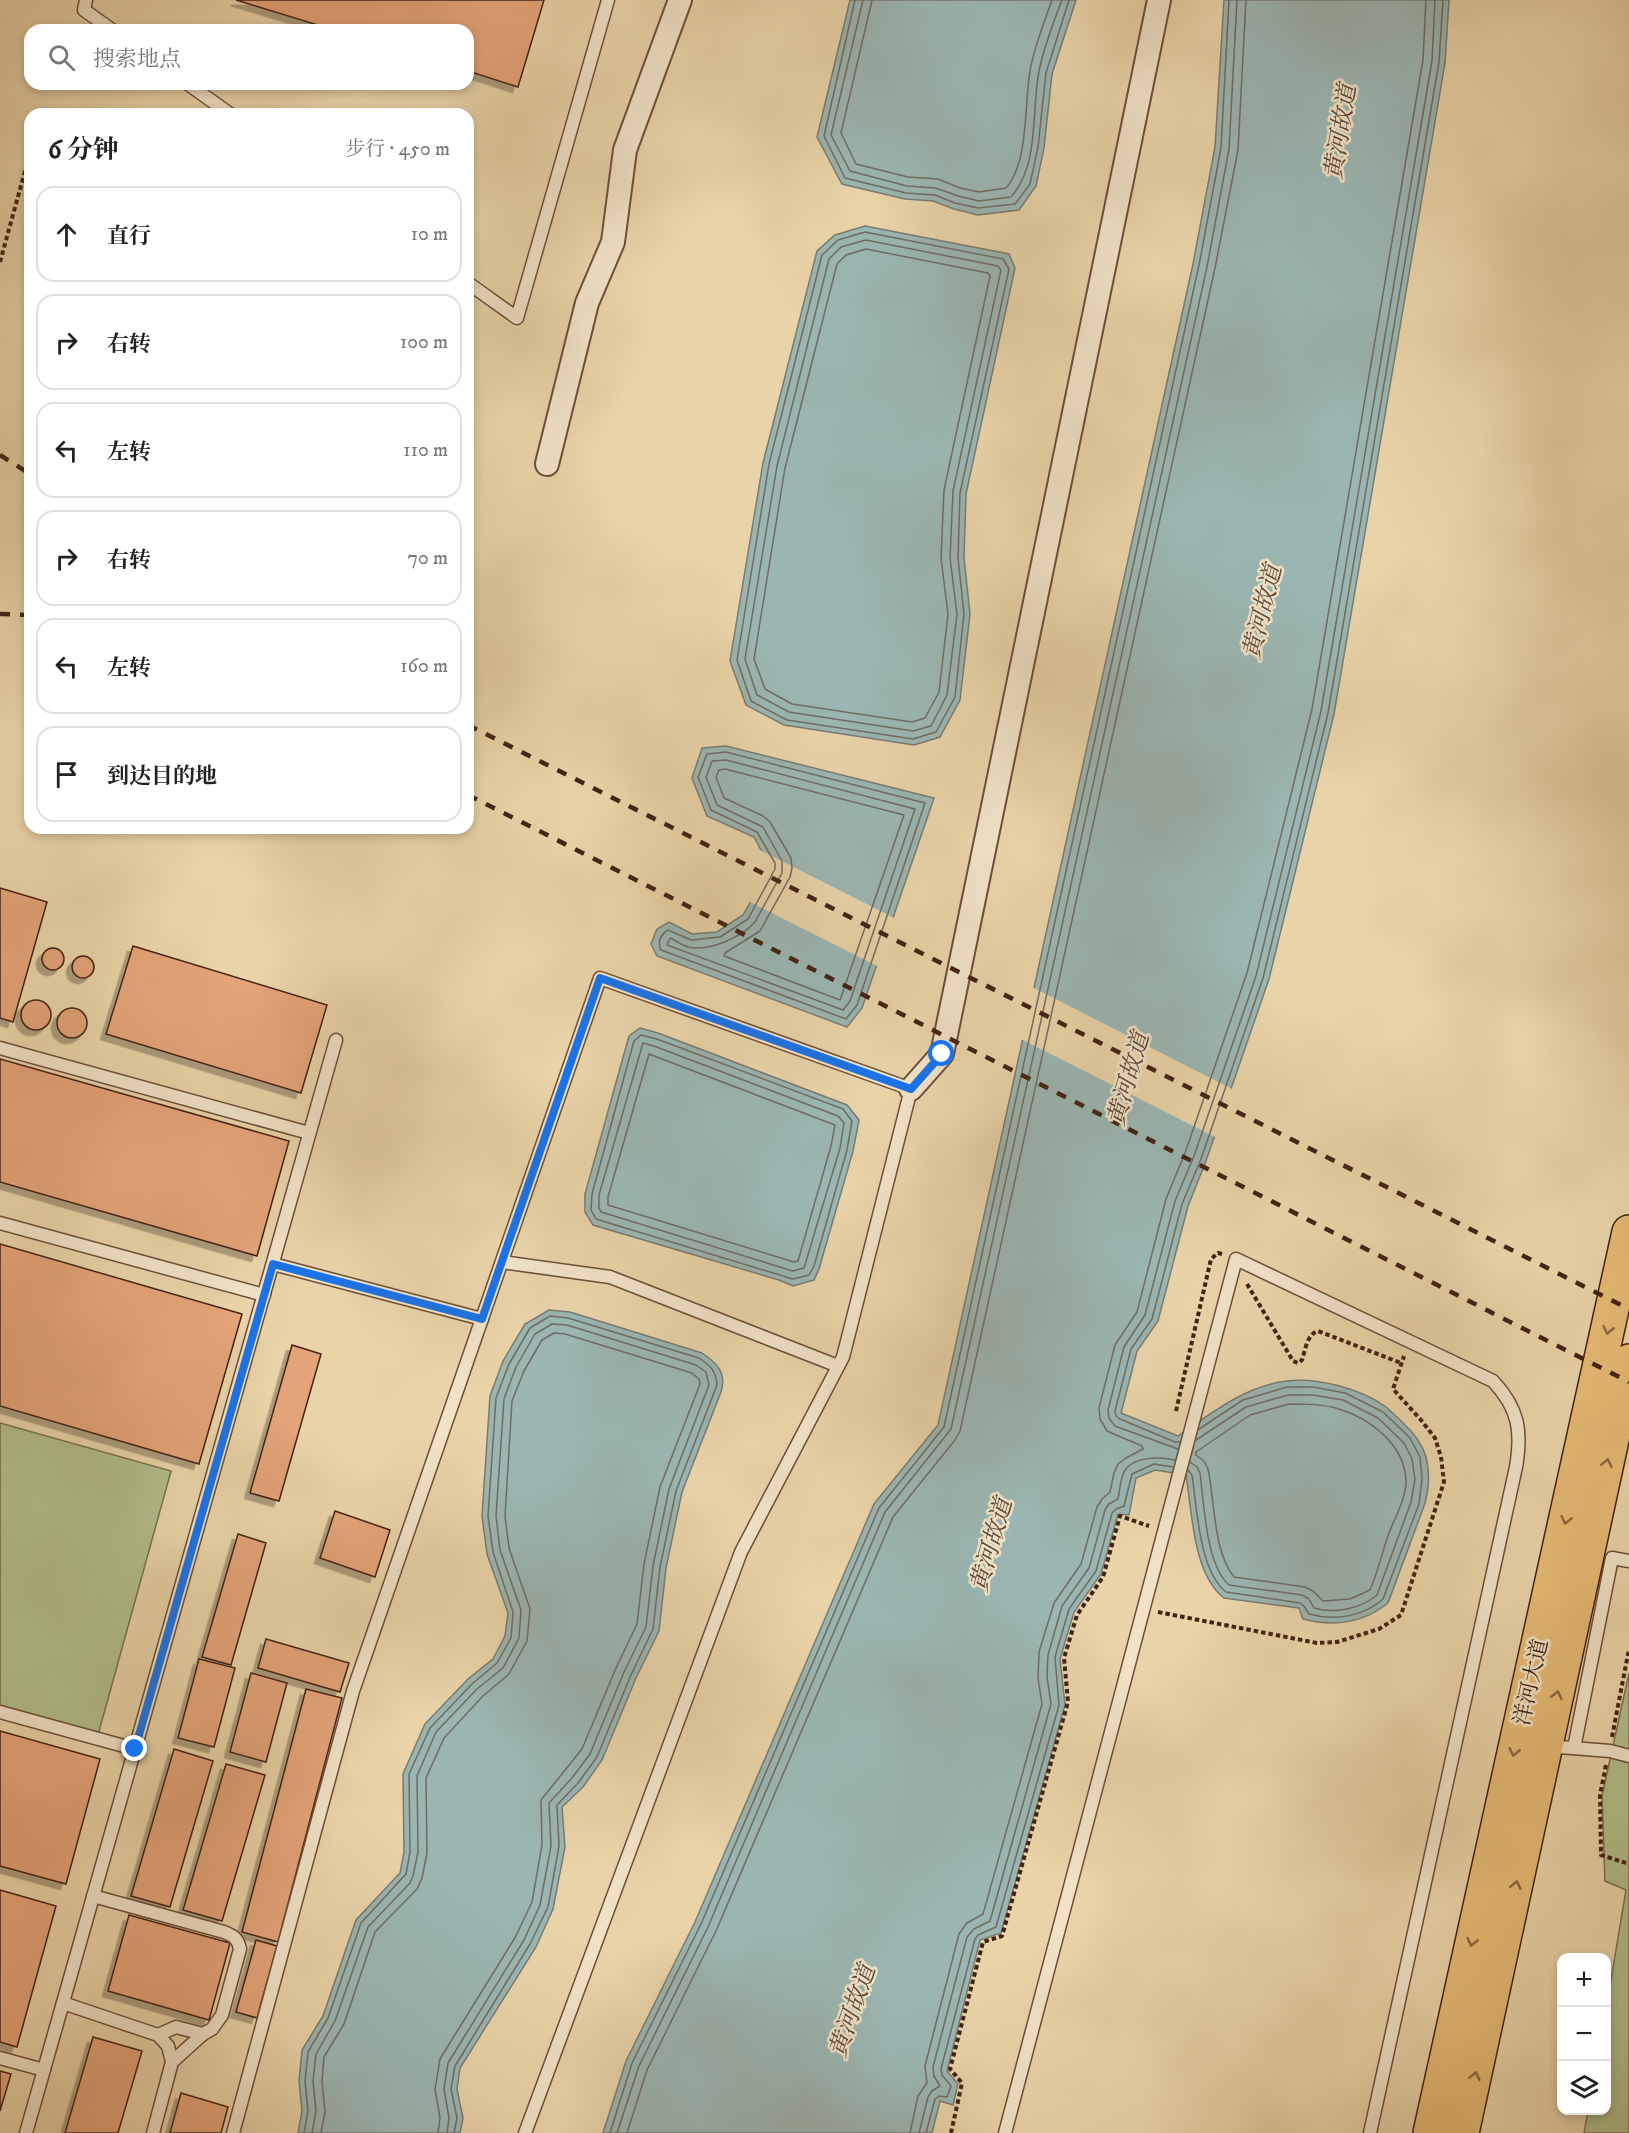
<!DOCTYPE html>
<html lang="zh">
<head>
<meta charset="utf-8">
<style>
  :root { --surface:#fff; --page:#f2f2f2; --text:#222; --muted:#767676; --line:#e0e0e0 }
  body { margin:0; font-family:"IM FELL DW Pica","Noto Serif SC",serif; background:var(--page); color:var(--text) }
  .controls { position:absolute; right:18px; bottom:18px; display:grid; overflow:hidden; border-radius:12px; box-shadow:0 3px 9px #0003 }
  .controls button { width:54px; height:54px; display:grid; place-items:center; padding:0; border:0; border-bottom:2px solid var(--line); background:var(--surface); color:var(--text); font:30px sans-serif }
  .stop { position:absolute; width:18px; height:18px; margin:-14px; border:4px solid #1a73e8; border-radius:50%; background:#fff }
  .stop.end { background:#1a73e8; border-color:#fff; box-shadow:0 2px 6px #0008 }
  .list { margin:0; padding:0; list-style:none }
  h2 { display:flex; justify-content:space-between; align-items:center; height:78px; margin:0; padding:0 24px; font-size:26px }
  h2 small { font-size:20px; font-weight:400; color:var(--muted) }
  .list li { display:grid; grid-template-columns:39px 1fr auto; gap:18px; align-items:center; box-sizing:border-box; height:96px; margin:0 12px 12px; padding:0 12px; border:2px solid var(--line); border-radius:18px }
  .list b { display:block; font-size:22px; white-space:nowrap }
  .list em { font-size:20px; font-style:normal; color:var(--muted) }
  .icon { flex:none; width:33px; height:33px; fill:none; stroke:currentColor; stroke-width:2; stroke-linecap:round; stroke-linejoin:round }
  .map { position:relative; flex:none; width:1629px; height:2133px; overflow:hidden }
  .search { position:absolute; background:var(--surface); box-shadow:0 3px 9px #0003; left:24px; top:24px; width:450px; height:66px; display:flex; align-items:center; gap:15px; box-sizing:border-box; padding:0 21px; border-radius:18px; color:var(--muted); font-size:22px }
  .panel { position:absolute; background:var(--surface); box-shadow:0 3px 9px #0003; left:24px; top:108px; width:450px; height:726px; border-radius:18px }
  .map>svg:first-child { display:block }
  .green { fill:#b1be8b; stroke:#7a7050; stroke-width:1.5 }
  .water { fill:#9bb6b2; stroke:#787b73; stroke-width:1.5 }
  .pier { fill:#e9d3a8 }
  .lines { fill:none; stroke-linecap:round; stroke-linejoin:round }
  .shore { stroke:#6f6c63; stroke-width:1.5 }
  .building { fill:#e4a378; stroke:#432214; stroke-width:1.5; filter:url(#shadow) }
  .service-casing { stroke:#6c4e39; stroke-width:15 }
  .minor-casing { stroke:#6c4e39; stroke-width:26 }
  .primary-casing { stroke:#432214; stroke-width:36 }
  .path { stroke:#432214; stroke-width:4; stroke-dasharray:4.5 3; stroke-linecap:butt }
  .service { stroke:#f1e2c6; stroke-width:12 }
  .minor { stroke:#f1e2c6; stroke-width:22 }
  .primary { stroke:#e4ba74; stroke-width:33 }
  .rail { stroke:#432214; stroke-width:4.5; stroke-dasharray:10 10; stroke-linecap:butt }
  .oneway { stroke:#8b663f }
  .route { stroke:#1a73e8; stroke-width:8 }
  .labels { text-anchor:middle; stroke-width:5; stroke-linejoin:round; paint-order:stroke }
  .street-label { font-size:22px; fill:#432214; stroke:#f1e2c6 }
  .water-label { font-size:24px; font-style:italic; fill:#59473c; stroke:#f1e2c6 }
</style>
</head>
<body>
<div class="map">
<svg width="1629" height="2133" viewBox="0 0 1629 2133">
  <defs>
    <filter id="shadow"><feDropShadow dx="-5.5" dy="5.5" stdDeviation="0" flood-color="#0004"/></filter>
  </defs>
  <rect width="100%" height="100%" fill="#e9d3a8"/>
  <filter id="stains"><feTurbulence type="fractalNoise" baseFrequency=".00333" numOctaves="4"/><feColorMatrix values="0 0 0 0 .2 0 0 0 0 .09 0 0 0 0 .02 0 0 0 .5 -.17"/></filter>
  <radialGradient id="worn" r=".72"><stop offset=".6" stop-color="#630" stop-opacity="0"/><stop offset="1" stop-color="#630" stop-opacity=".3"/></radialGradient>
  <g class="green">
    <polygon points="0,1423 171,1471 98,1735 0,1707"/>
    <polygon points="1629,1673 1629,2133 1584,2133 1588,2111 1606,2110 1607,2004 1626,1890 1605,1881 1602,1796"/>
  </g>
  <g class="water">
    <polygon points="850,0 1076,0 1052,74 1044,148 1036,186 1019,210 978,215 954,209 933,201 905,199 842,184 817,137"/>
    <path d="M1224,0H1449L1445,63L1334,714L1269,979L1206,1161L1188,1206L1158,1321L1137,1351L1121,1413L1178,1436C1212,1413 1245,1386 1287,1381C1318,1377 1361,1389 1386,1407C1392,1412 1398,1418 1403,1423C1413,1432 1422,1443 1426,1457C1430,1473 1429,1490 1424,1506L1388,1603C1363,1623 1334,1627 1303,1619L1299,1608L1224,1598C1193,1574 1192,1512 1186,1475L1155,1470L1136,1478L1129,1515L1118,1514L1101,1574L1074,1612L1060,1659L1065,1705L1001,1933L980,1940L947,2071L958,2084L953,2105L940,2101L932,2133H603L626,2061L695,1922L874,1504L938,1425L1193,264L1215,147Z"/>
    <polygon points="865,226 1009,254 1015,268 966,494 964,558 970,614 960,700 940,737 914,745 784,725 746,705 730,661 763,463 817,251 835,235"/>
    <polygon points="726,746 934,798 862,1008 847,1027 657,956 651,944 657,929 669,922 692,934 717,932 743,915 770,867 754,837 707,816 692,778 702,748"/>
    <polygon points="640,1028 658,1033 847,1105 859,1120 853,1151 819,1269 814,1280 793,1286 779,1280 593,1225 585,1212 585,1194 629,1036"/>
    <path d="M549,1310L570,1312L702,1353C717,1363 727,1373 721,1392L682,1492L666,1568L659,1631L636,1678L602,1760L583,1787L562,1807L565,1847L553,1909L536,1947L460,2068L457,2089L463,2118L460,2133H298L302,2111L299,2081L302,2050L323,2016L356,1920L400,1873L404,1852L403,1774L425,1724L468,1679L493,1659L505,1636L508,1613L487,1554L482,1516L490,1396L503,1361L525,1324Z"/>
  </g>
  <g class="pier">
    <polygon points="756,848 896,919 879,967 748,901 767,866"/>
    <polygon points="1032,987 1234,1090 1217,1138 1021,1039"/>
  </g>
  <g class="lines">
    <g class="shore">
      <polyline points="855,0 824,136 845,178 906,193 935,195 955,203 978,208 1015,204 1030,184 1038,147 1046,73 1069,0"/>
      <path d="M863,0L831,135L850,171L907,186L936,188L958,196L979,201L1011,197C1040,164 1031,112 1039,71C1044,47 1053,23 1062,0"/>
      <path d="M872,0L841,133L856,164L908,177L938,179L960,188L979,192L1006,188C1029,162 1024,105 1030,71C1034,47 1044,23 1052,0"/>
      <polygon points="865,232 1003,259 1009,269 960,493 958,558 964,614 955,697 936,732 913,739 787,720 751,701 737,660 769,464 822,255 838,240"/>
      <polygon points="866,240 998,266 1001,270 953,491 950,558 957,614 947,695 931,726 913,731 789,712 757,695 745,659 777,466 829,259 841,247"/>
      <polygon points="866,249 988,273 990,276 944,490 941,558 948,614 939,692 925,718 912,722 792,704 765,689 754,659 785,468 837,264 846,255"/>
      <path d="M726,752L925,803L857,1005L846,1019L661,950C657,941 660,935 668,930L691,940L720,937L748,919L775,869V863L757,832L711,810L698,777L707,754Z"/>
      <path d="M726,760L915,809L850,1001L843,1010L667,945L670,938C676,941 682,945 688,947C709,952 742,937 755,922L782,873V861L763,827L717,805L706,777L712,761Z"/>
      <polygon points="725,769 904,815 840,1000 724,956 725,953 760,931 790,877 792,868 791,858 770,822 763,816 724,798 716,777 719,770"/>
      <polygon points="641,1035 657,1039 843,1109 852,1121 847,1150 814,1266 809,1275 793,1279 596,1219 591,1210 592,1194 634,1041"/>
      <polygon points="643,1043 654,1046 838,1116 844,1123 840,1148 804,1268 793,1271 601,1212 599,1208 599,1195"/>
      <polygon points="649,1054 835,1125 831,1146 798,1261 794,1262 608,1205 608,1197"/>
      <path d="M1289,1404C1306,1404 1323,1404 1339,1409C1372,1419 1405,1446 1406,1481C1406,1499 1395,1517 1389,1533C1382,1552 1378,1572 1370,1590L1350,1599L1323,1601L1313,1591L1305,1587L1234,1577C1213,1551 1215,1501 1208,1469L1204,1461L1196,1455V1452L1250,1415Z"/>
      <polyline points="1180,1442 1175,1442 1120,1419 1116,1416 1115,1411 1131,1349 1152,1319 1182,1204 1201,1159 1263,978 1328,713 1439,62 1443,0"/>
      <polyline points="1178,1449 1115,1426 1109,1418 1108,1410 1124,1347 1145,1315 1175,1201 1194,1156 1256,976 1321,711 1432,61 1435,0"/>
      <path d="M1190,1462L1197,1467L1200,1473C1204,1503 1206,1565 1229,1585L1302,1595L1309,1599L1314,1608C1334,1614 1361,1609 1377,1595L1411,1502L1415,1479L1412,1459L1404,1443L1378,1418L1343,1400L1313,1395H1288L1246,1407L1196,1440"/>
      <path d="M1188,1470L1192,1475C1197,1507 1199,1571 1226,1592L1300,1603L1304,1606L1309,1614C1334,1621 1363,1617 1383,1599L1419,1504L1422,1479L1420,1457L1410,1438L1383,1412L1345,1393L1313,1387H1287L1243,1400L1199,1429"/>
      <path d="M304,2133L308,2111L305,2081L308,2052L328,2018L361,1923L406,1874L410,1852L409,1774L430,1728L472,1684L497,1663L511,1638L513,1612L493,1552L488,1516L496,1398L509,1364L530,1328L550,1316L568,1318L699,1358C711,1366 716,1371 717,1385L676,1491L660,1567L653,1629L631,1675L597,1757L578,1783L557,1805L559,1846L548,1907L530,1944L455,2066L451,2089L457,2118L454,2133"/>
      <polyline points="312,2133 316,2111 313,2081 316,2054 335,2021 368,1927 410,1883 413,1876 418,1852 417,1776 436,1732 477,1689 503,1668 519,1638 521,1610 500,1550 496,1516 504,1399 516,1367 535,1334 552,1324 567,1325 696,1365 706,1372 709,1385 669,1489 653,1566 646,1627 624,1672 590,1754 572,1778 549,1803 551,1846 540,1905 524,1940 448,2063 444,2089 449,2118 447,2133"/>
      <polyline points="321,2133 325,2112 322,2081 324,2057 344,2024 375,1932 417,1889 422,1878 427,1853 426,1778 444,1738 483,1696 509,1674 527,1641 530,1609 509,1548 505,1516 512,1401 524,1371 542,1340 554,1333 565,1334 692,1373 699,1379 700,1384 660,1487 644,1564 637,1624 616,1668 582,1749 541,1800 542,1845 532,1902 516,1936 440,2059 435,2089 440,2118 438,2133"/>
      <polyline points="610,2133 632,2063 701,1924 879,1508 944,1427 1199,265 1221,148 1229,0"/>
      <polyline points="617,2133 639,2066 708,1927 885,1512 951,1429 1207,267 1229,149 1237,0"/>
      <polyline points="627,2133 647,2070 716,1931 893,1517 955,1440 960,1431 1215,268 1238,150 1246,0"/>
      <polyline points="910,2133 918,2096 927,2083 925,2066 959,1934 967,1923 983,1914 1042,1704 1038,1678 1039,1652 1054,1603 1081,1564 1097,1507 1102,1499 1110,1492 1114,1473 1118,1464 1126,1458 1143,1449 1142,1446 1107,1431 1100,1419 1099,1408 1115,1345 1137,1312 1166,1199 1185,1153 1247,973 1312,709 1423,60 1426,0"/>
      <path d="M919,2133L928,2097L932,2091L940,2086L934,2076L933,2067L967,1937L974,1929L990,1921L1051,1704L1047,1677L1048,1655L1062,1606L1089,1568L1105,1510L1109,1504L1118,1499C1120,1490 1120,1478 1125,1470C1135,1456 1160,1457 1175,1460"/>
      <polyline points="926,2133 935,2099 939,2096 947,2097 951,2086 942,2075 941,2069 975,1939 978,1935 996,1927 1059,1705 1055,1657 1069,1609 1096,1571 1112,1513 1116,1509 1124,1506 1132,1474 1154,1464 1173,1467"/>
    </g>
  </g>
  <g class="building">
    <polygon points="236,0 544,0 518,87 468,71 468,30 334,30"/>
    <polygon points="0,888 47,902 13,1022 0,1018"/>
    <polygon points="133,946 327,1005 301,1093 106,1034"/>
    <circle cx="53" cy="959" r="11"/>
    <circle cx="83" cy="967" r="11"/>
    <circle cx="36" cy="1015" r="15"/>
    <circle cx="72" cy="1023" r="15"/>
    <polygon points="0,1059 289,1141 257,1256 0,1182"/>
    <polygon points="0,1244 242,1314 199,1464 0,1406"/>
    <polygon points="292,1345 321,1354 279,1501 250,1493"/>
    <polygon points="335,1511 390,1530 375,1577 320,1558"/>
    <polygon points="238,1534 266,1543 231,1665 202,1657"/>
    <polygon points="266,1639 349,1663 340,1692 258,1668"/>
    <polygon points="199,1659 235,1668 214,1747 178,1738"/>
    <polygon points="251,1673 287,1683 266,1762 230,1752"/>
    <polygon points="306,1689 342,1698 278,1942 242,1932"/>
    <polygon points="0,1731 100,1759 66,1884 0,1866"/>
    <polygon points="174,1749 213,1761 170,1907 131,1896"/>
    <polygon points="226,1764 265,1775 222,1921 183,1910"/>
    <polygon points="0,1890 56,1906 17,2047 0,2042"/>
    <polygon points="129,1915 230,1943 209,2020 108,1991"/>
    <polygon points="256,1940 277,1946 257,2018 236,2012"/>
    <polygon points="93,2037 142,2051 118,2133 65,2133"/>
    <polygon points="0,2071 11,2074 0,2111"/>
    <polygon points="181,2093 228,2107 221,2133 170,2133"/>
  </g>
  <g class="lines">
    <g class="service-casing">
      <g id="service">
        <polyline points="86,0 84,10 112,30"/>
        <polyline points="188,84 230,114"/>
        <polyline points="468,283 517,318 608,0"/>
        <polyline points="0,1048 309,1133"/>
        <polyline points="0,1223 264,1295"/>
        <polyline points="502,1262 610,1277 838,1366"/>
        <polyline points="273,1264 482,1319"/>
        <polyline points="0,1712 135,1749"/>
        <polyline points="1547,1746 1610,1751 1629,1756"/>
        <polyline points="1574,1748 1612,1558 1629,1561"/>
        <path d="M93,1896L224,1932C234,1936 238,1939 240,1949L222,2015L212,2029L203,2034"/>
        <polyline points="63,2003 158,2035 168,2046 172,2062 153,2133"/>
        <polyline points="158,2035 176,2027 203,2034 172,2062"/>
        <polyline points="0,2058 44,2070"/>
        <polyline points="26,2133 336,1040"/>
        <polyline points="233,2133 353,1691 600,978 911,1089 843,1357 741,1552 525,2133"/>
        <path d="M1005,2133L1236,1259L1493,1381C1519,1409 1522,1431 1516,1467L1370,2133"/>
      </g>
    </g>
    <g class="minor-casing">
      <g id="minor">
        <polyline points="547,464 587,303 613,242 625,150 680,0"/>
        <polyline points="911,1089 942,1054 1159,0"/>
      </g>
    </g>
    <g class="primary-casing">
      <g id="primary">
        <polyline points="1430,2133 1629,1232"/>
        <polyline points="1462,2133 1629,1361"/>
      </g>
    </g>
    <g class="path">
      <polyline points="0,262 30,153"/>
      <path d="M1247,1284L1293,1361L1298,1363L1302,1360C1305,1351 1307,1334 1318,1331L1401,1363"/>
      <polyline points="1176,1411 1211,1259 1218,1253 1222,1254"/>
      <polyline points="1158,1612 1317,1643 1337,1642 1379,1629 1401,1615 1444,1482 1441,1457 1435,1438 1421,1420 1393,1389 1404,1356"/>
      <polyline points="1612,1737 1629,1649"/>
      <polyline points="1606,1765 1600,1795 1601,1855 1629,1864"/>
      <polyline points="951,2133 962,2083 950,2069 983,1942 1002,1936 1068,1702 1064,1658 1077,1615 1103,1577 1120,1516 1149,1526"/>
    </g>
    <use href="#service" class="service"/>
    <use href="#minor" class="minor"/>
    <use href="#primary" class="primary"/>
    <g class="rail">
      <polyline points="0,455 30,474"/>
      <polyline points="0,614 30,615"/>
      <polyline points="468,725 1629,1309"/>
      <polyline points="468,795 1629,1382"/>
    </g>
  </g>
  <defs><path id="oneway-chevron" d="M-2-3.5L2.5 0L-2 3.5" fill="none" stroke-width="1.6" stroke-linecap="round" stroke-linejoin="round" transform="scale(1.5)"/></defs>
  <g class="oneway">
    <use href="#oneway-chevron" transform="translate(1608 1330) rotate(102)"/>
    <use href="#oneway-chevron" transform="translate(1607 1463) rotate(-78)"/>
    <use href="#oneway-chevron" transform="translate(1566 1520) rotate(103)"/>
    <use href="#oneway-chevron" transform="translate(1557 1695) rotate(-78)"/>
    <use href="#oneway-chevron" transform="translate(1514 1752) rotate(103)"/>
    <use href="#oneway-chevron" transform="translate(1516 1885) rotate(-78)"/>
    <use href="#oneway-chevron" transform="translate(1472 1942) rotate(103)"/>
    <use href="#oneway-chevron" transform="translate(1475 2076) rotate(-78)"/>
  </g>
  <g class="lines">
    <polyline class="route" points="135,1749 273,1264 482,1319 600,978 911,1089 942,1054"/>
  </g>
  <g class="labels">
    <g class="street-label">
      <text transform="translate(1530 1682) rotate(-77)" y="8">洋河大道</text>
    </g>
    <g class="water-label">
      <text transform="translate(1340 132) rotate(-81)" y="8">黄河故道</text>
      <text transform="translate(1262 612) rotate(-76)" y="8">黄河故道</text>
      <text transform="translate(1128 1079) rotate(-74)" y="8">黄河故道</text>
      <text transform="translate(991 1545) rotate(-74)" y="8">黄河故道</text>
      <text transform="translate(852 2011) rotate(-71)" y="8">黄河故道</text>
    </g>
  </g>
  <rect width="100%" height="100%" filter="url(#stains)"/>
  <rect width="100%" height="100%" fill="url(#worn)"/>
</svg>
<div class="controls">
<button>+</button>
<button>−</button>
<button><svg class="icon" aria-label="layers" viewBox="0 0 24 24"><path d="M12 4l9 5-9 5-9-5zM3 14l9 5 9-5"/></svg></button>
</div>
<div class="stop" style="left:942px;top:1054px"></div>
<div class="stop end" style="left:135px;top:1749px"></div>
<div class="search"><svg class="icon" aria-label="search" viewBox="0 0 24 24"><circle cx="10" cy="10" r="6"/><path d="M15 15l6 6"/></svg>搜索地点</div>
<section class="panel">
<h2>6 分钟<small>步行 · 450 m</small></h2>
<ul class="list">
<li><svg class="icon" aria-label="ahead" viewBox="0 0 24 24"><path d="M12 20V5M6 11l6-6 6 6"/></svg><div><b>直行</b></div><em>10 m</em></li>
<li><svg class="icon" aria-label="right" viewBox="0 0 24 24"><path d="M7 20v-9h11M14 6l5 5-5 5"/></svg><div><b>右转</b></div><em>100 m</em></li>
<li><svg class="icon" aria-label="left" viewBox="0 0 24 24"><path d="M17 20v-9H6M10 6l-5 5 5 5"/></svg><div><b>左转</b></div><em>110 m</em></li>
<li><svg class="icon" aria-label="right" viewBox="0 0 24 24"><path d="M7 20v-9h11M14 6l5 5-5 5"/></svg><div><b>右转</b></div><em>70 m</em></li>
<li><svg class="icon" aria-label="left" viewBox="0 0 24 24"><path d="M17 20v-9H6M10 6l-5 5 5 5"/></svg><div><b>左转</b></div><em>160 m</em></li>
<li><svg class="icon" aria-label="arrive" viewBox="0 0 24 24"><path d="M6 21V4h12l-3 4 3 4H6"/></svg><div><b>到达目的地</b></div></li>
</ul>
</section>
</div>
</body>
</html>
